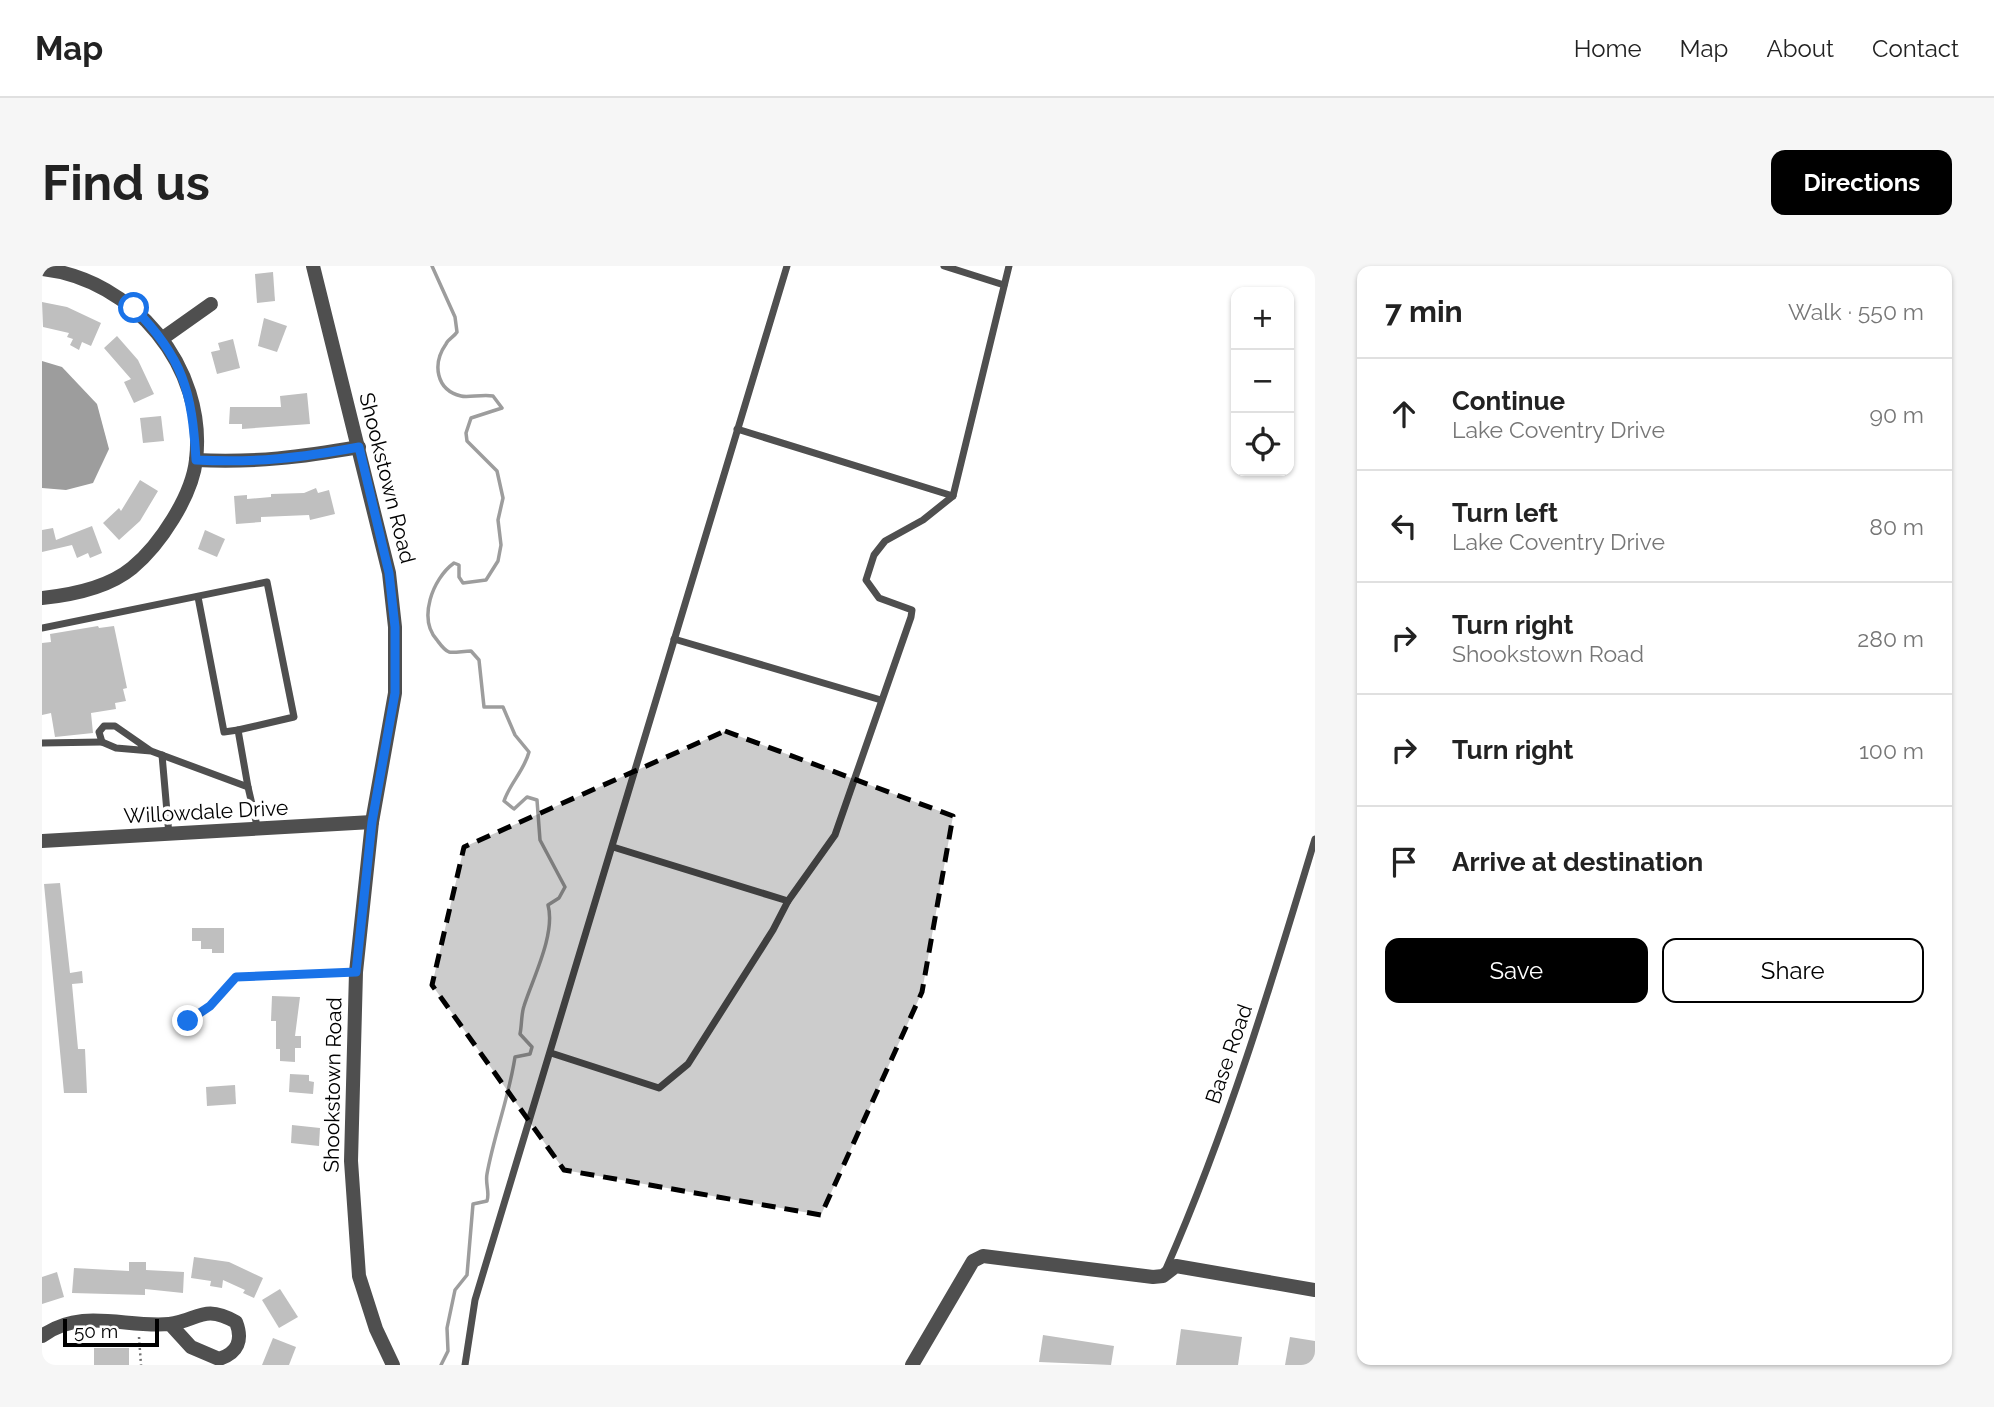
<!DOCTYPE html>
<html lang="en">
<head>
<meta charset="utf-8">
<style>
  :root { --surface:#fff; --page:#f6f6f6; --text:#222; --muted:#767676; --line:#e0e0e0; --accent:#000 }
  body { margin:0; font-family:Raleway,sans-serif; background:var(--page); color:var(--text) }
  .controls { position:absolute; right:21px; top:21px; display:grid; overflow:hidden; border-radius:14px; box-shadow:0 2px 5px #0004 }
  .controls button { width:63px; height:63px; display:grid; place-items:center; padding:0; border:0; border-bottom:2px solid var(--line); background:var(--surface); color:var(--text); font:35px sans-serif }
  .scale { position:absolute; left:21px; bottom:18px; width:96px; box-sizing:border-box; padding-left:7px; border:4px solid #000; border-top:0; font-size:19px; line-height:24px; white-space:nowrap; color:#000; -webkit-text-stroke:5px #fff; paint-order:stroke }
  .stop { position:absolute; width:21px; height:21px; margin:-16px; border:5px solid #1a73e8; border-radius:50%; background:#fff }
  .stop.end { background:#1a73e8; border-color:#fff; box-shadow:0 2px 7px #0008 }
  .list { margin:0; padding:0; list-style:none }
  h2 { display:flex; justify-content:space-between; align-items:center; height:91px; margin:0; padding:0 28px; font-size:30px }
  h2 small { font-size:23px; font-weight:400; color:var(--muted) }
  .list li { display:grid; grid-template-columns:46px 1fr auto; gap:21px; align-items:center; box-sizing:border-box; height:112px; padding:0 28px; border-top:2px solid var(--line) }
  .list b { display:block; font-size:26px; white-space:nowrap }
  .list p { margin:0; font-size:23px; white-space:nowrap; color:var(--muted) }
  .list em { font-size:23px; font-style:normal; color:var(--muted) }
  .actions { display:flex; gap:14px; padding:21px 28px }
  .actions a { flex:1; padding:16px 0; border:2px solid var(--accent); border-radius:14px; text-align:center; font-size:24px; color:var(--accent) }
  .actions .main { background:var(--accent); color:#fff }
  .icon { flex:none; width:38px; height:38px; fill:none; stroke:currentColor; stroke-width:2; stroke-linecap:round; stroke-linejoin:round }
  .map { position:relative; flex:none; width:1273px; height:1099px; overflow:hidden; border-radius:14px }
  header { display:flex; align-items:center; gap:42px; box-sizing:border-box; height:98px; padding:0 35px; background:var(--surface); border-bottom:2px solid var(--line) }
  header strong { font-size:33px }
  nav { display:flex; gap:38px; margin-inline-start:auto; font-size:24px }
  .intro { display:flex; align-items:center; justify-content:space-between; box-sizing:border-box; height:168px; padding:0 42px }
  h1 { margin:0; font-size:49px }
  .button { padding:18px 32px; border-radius:14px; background:var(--accent); color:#fff; font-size:24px; font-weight:700 }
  main { display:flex; gap:42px; padding:0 42px }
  aside { flex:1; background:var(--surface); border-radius:14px; box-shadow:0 2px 5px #0004 }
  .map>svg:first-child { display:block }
  .water { fill:#9d9d9d }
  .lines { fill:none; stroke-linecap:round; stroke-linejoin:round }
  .stream { stroke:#9d9d9d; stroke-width:3.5 }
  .building { fill:#bfbfbf }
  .path { stroke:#717171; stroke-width:2.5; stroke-dasharray:2 3.5; stroke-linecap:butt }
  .service { stroke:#4f4f4f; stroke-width:7 }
  .minor { stroke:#4f4f4f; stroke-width:14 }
  .tertiary { stroke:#4f4f4f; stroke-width:14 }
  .route { stroke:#1a73e8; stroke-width:9 }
  .marked { fill:#000; fill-opacity:0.2; stroke:#000; stroke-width:5; stroke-dasharray:14 9; stroke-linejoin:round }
  .labels { text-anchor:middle; stroke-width:7; stroke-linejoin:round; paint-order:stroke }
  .street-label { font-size:21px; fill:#000; stroke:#fff }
</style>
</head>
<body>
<header>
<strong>Map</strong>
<nav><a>Home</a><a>Map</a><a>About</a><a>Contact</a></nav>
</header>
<div class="intro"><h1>Find us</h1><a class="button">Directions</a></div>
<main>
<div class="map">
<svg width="1273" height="1099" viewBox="0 0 1273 1099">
  <rect width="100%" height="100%" fill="#fff"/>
  <polygon class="water" points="0,95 20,101 55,138 67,183 51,217 24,224 0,222"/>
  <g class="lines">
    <path class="stream" d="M390,0L413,51L415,66C412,71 406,73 404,78C390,98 394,124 419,130C426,132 440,128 451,130L460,142L429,152L424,167L425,175L455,205L461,232L456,254L459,279L456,295L444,314L421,317L417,311V299L412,297C390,313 376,353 395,374C398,378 402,384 407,386C412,387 422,385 429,385L437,394L442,441H461L473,469L487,486C482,505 468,517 462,535L472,543L485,531L495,534L498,574L523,621L517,632L506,639C514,668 490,714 482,740C479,749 480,759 478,768L490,781L488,788L473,791C467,831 452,869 445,908C443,918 448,926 445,935L431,938L425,1009L413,1024L405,1062L406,1085L399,1099"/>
  </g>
  <g class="building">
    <polygon points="231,6 233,35 215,37 213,8"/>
    <polygon points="0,36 25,41 59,57 49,80 40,76 37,84 28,79 31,73 25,71 27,67 1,61"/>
    <polygon points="222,52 245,60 235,86 216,80"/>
    <polygon points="75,70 96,94 112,128 92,137 82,116 89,113 62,82"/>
    <polygon points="191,73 198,102 175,108 169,86 178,84 176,77"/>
    <polygon points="265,127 268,158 200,163 200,158 187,158 188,141 239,141 238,130"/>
    <polygon points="119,150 122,175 101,177 98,152"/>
    <polygon points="98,214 116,225 98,255 77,274 61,257 77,242 79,245"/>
    <polygon points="274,222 276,227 287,224 293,248 268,254 267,249 219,251 219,256 194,258 192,230 205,229 205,233 229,231 229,228 262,227"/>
    <polygon points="50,260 60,287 48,292 46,287 35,292 30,279 0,286 0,264 11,262 14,274"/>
    <polygon points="163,264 183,273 175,291 156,283"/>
    <polygon points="56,360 57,362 72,360 85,422 81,423 84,435 73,437 74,443 49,447 51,467 13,471 9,447 0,449 0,377 9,376 8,368"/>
    <polygon points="18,617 28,707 40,705 41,717 30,718 36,783 43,783 45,827 22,827 2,618"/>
    <polygon points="150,662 182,662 182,687 170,687 170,683 159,683 159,675 150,675"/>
    <polygon points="230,730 258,731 253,770 259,770 259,782 253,782 253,796 238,795 238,783 234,783 234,755 229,755"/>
    <polygon points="248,808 267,809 267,815 272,816 271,828 247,826"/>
    <polygon points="193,819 194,838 165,840 164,821"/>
    <polygon points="250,859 278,862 277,880 249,877"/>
    <polygon points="152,991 187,996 221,1012 212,1032 201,1027 203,1024 181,1014 180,1022 168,1020 169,1015 149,1012"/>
    <polygon points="87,996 104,996 104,1004 142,1006 141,1027 103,1023 103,1029 30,1027 32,1002 87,1005"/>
    <polygon points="15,1006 22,1031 0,1038 0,1011"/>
    <polygon points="238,1023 256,1051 237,1062 220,1034"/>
    <polygon points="1139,1063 1200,1071 1196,1099 1134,1099"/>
    <polygon points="1001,1069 1072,1080 1069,1099 997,1096"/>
    <polygon points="1248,1071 1273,1075 1273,1099 1243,1099"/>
    <polygon points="231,1072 254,1081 247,1099 220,1099"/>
    <rect x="52" y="1082" width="35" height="17"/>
  </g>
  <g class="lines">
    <polyline class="path" points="97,1071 99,1099"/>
    <g class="service">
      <polyline points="902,0 962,19"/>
      <polyline points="695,163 911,230"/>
      <polyline points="156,331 182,466 196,464"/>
      <polyline points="0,362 225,316 252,451 196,464 206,521"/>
      <polyline points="632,373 839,434"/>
      <polyline points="0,477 60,476"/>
      <polyline points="109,485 74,482 60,476 57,466 62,460 73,460 109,485 206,521 216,564"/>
      <polyline points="120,489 127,569"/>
      <polyline points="571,581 746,635"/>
      <polyline points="146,755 168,740 194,711 314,706"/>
      <polyline points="509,787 617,822 646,798 731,664 746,635 793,569 869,351 870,344 837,332 824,314 832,289 843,275 881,254 911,230 967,0"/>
      <path d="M1124,1003C1185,864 1229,719 1273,573"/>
      <polyline points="423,1099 433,1034 745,0"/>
    </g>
    <g class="minor">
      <path d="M0,3C91,13 165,101 154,194C150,230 118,279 90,302C67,321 29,329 0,332"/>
      <polyline points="121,72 169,38"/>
      <path d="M154,194C212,197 260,191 317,181"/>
      <path d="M0,1070C40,1041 83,1062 127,1058C156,1055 161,1037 194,1056C201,1074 196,1087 177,1093L149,1081L128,1058"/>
      <polyline points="870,1099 931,995 941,990 1111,1011 1121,1010 1134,1000 1273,1024"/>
    </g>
    <g class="tertiary">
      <polyline points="271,0 347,307 353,361 353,427 330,556 314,706 309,895 317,1010 334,1063 351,1099"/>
      <polyline points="0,575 330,556"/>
    </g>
  </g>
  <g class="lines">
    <path class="route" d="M92,42C141,92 150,125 154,194C214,197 258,192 317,181L347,307L353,361V427L330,556L314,706L194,711L168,740L146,755"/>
  </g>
  <path class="marked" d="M683,465L911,550L880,726L779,949L522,904L390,719L422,581Z"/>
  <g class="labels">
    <g class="street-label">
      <text transform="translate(345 212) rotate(76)" y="7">Shookstown Road</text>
      <text transform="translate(164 546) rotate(-3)" y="7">Willowdale Drive</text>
      <text transform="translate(1187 788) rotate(-71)" y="7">Base Road</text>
      <text transform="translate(291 819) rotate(-89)" y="7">Shookstown Road</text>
    </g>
  </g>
</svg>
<div class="controls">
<button>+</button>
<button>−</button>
<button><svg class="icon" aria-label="locate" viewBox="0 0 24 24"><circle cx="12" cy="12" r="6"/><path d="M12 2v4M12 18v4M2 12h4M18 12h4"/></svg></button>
</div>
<div class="scale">50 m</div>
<div class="stop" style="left:92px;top:42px"></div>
<div class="stop end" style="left:146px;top:755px"></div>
</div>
<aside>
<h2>7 min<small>Walk · 550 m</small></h2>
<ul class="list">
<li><svg class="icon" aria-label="ahead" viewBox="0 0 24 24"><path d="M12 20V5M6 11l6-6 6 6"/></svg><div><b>Continue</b><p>Lake Coventry Drive</p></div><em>90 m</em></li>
<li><svg class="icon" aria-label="left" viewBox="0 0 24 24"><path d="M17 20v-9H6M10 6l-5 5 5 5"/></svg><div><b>Turn left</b><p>Lake Coventry Drive</p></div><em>80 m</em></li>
<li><svg class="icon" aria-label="right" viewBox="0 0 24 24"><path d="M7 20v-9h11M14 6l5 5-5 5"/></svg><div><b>Turn right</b><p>Shookstown Road</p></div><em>280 m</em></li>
<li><svg class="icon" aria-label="right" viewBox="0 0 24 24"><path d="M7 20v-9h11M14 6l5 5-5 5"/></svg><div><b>Turn right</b></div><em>100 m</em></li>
<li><svg class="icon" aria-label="arrive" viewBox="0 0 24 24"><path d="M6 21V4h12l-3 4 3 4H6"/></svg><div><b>Arrive at destination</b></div></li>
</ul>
<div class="actions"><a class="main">Save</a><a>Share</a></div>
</aside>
</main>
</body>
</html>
